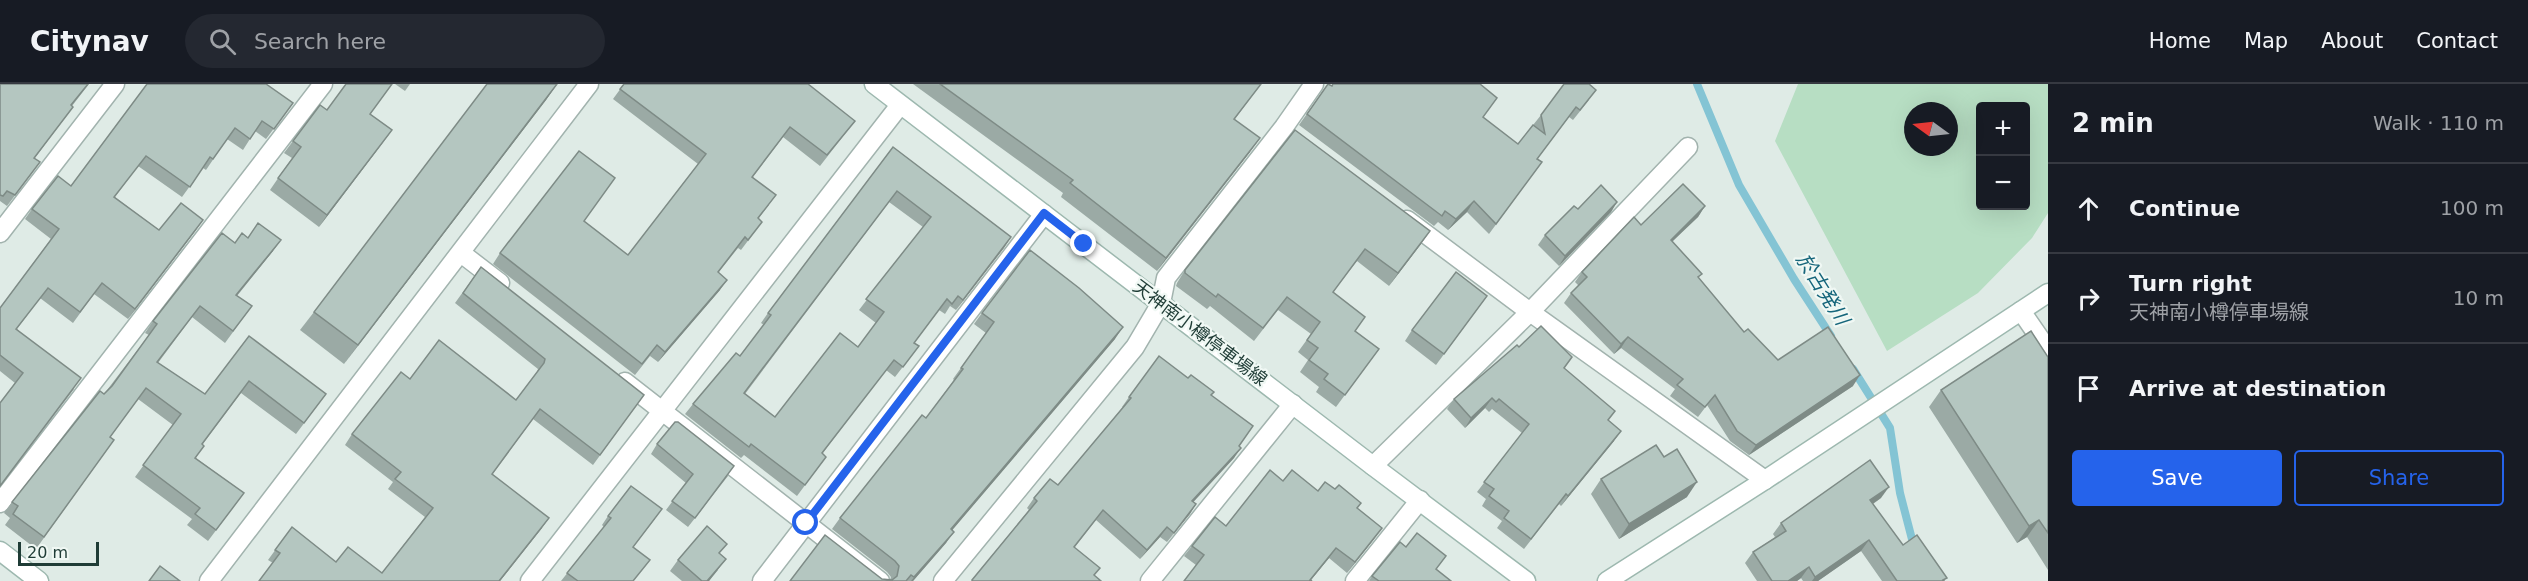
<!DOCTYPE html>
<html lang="en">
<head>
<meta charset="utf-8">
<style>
  :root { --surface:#171b24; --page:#242831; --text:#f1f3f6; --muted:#9ea1a6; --line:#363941; --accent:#2563eb }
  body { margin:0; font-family:"DejaVu Sans","Noto Sans JP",sans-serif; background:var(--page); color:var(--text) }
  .controls { position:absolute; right:18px; top:18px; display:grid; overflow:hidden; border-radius:6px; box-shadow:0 6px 24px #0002 }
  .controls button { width:54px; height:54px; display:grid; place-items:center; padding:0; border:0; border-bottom:2px solid var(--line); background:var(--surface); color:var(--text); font:30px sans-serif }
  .compass { position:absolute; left:1904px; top:18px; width:54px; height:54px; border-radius:50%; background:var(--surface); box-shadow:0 6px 24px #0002; rotate:285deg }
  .scale { position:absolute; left:18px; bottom:15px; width:81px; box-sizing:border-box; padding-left:6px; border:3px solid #1f3c36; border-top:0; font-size:16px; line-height:21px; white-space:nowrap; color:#1f3c36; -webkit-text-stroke:4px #f0f8f4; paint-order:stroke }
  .stop { position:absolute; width:18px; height:18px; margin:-14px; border:4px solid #2563eb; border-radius:50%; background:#fff }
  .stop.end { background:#2563eb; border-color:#fff; box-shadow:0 2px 6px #0008 }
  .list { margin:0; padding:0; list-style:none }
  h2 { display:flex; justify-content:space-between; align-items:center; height:78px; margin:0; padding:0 24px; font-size:26px }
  h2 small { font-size:20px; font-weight:400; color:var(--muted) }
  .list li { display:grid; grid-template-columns:39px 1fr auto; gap:18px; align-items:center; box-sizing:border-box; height:90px; padding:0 24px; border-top:2px solid var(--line) }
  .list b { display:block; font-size:22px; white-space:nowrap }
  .list p { margin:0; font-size:20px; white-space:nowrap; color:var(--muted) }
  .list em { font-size:20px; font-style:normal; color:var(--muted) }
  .actions { display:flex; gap:12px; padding:18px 24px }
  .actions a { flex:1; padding:14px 0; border:2px solid var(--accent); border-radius:6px; text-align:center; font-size:21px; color:var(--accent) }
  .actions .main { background:var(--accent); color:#fff }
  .icon { flex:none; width:33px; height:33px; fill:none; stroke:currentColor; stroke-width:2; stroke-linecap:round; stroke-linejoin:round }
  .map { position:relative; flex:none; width:2048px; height:497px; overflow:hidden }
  header { display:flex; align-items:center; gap:36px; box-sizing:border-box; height:84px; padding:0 30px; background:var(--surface); border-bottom:2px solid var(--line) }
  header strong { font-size:28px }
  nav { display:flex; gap:33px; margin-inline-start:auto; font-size:21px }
  .search { width:420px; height:54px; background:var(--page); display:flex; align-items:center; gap:15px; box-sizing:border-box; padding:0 21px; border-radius:33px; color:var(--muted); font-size:22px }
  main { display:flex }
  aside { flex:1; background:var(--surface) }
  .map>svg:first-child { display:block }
  .green { fill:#b7dec3; fill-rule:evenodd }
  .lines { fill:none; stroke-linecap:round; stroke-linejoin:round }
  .stream { stroke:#84c4d4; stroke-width:8 }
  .street-casing { stroke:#a2b3ae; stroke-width:21 }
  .secondary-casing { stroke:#9db8af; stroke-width:21 }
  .street { stroke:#fff; stroke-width:18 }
  .secondary { stroke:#fff; stroke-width:18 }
  .wall { fill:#9baaa5; fill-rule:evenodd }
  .shaded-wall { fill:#7e8b86 }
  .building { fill:#b4c6c0; stroke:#7e8b86; stroke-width:1.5; fill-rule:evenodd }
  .route { stroke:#2563eb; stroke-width:8 }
  .labels { text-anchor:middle; stroke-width:4.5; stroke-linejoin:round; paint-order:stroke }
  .street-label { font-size:18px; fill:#1f3c36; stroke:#f0f8f4 }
  .water-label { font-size:20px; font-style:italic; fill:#16667b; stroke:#f0f8f4 }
</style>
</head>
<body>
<header>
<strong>Citynav</strong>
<div class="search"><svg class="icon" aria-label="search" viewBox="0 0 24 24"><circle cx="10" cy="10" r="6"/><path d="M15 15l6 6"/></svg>Search here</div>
<nav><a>Home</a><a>Map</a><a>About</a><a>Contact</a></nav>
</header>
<main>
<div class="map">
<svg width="2048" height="497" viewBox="0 0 2048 497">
  <rect width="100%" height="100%" fill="#dfebe6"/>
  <path class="green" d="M1798,0H2048V129L2032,154L1978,209L1887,267L1775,57ZM1980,22H2026V122H1980ZM1913,27H1949V63H1913Z"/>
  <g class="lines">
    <g class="stream">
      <polyline points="1697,0 1739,101 1794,195 1831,252"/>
      <polyline points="1853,285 1890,344 1900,409 1914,463"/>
    </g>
    <g class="street-casing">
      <g id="street">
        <polyline points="1407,136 1530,228 1765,396"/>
        <polyline points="0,149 115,0"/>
        <polyline points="461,169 500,199"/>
        <polyline points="2021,227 2048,266"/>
        <polyline points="625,298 880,497"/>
        <polyline points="1373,382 1530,228 1688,63"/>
        <polyline points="0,419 323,0"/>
        <polyline points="209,497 589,0"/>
        <polyline points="530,497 900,21"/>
        <polyline points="762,497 1044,130"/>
        <polyline points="943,497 1135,263 1161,219 1166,194 1284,43 1314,0"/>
        <polyline points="1150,497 1293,320"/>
        <polyline points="1355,497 1420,416"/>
      </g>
    </g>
    <g class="secondary-casing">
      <g id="secondary">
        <polyline points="874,0 1373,382 1526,497"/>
        <polyline points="0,467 39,497"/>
        <polyline points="1607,497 1765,396 2048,209"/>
      </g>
    </g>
    <use href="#street" class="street"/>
    <use href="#secondary" class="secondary"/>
  </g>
  <g class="wall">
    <polygon points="0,0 89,0 72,22 73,23 35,74 32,89 7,122 0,117"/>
    <polygon points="147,0 293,19 266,55 255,47 243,66 227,55 206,86 203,84 182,113 138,82 115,113 159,146 196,146 128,235 94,210 73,239 40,214 17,245 74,305 0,403 0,319 15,299 0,287 0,224 51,155 25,135 32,125 71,102"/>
    <polygon points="395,0 410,0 405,7"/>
    <polygon points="557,0 546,16 344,280 300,246 314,228"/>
    <polygon points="624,0 855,37 820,82 783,53 753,93 769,121 758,135 762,138 741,166 738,164 718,189 720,206 658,278 650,272 635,291 493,180 500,169 584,137 628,171 698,80 613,15"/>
    <polygon points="913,0 1261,0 1235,35 1250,68 1157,187 1061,113 1063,109"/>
    <polygon points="1328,0 1332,2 1483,34 1518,60 1541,31 1589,16 1573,36 1569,33 1537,75 1542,78 1489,150 1467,128 1448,146 1438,138 1434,142 1299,41"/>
    <polygon points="327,26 370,30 384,57 319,143 270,106 292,74 284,69 293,57"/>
    <polygon points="1295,46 1421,160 1389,202 1357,177 1333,208 1355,247 1379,265 1336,323 1316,308 1319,303 1300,288 1308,276 1298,268 1311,250 1278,226 1254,257 1210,222 1207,225 1176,202 1177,199 1185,186"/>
    <path d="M893,63L1011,153L956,226L950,222L945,230L939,226L914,259L919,262L895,293L886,286L822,370L826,373L797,412L744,371L741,374L685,330L693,320L740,272L764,241L761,239L768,229ZM889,118L923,143L859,226L876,239L858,263L775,333L745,310Z"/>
    <polygon points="1617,118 1611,128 1559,182 1538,161 1545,151 1578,125"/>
    <polygon points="1705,122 1698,133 1672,158 1699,194 1744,248 1778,276 1853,302 1749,371 1730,357 1707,321 1698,333 1670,312 1675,305 1621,264 1614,270 1564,219 1571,209 1579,202 1575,198 1582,188 1641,141"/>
    <polygon points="248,154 273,167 237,212 252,222 225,259 192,233 158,279 205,310 249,252 326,310 296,350 241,309 202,361 196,374 244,409 208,457 187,441 192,435 135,393 173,341 138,315 110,353 114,356 36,465 5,441 10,434 4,429 12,418 104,310 149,251 145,249 153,237 235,159"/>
    <polygon points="481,183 644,311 593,381 533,335 492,391 542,444 500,497 259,497 273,479 268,476 292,443 336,478 382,489 425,433 388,405 393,398 345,361 352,350 410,295 516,316 537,288 538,285 455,219"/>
    <polygon points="1487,212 1436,281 1405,257 1412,246"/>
    <polygon points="982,229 1115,255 952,446 946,459 913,497 790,497 882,495 890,496 891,493 887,488 832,445 840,434 926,334 954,296 953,295 986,249 974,240"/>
    <polygon points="1519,263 1564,284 1608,337 1614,357 1561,422 1559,420 1524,465 1497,444 1502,437 1482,422 1486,415 1477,408 1522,349 1492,325 1489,328 1485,324 1465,344 1447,325 1454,315"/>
    <polygon points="2048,273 2048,486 2027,453 2017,459 1929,323 1941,306"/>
    <polygon points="1211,311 1239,363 1234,374 1193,418 1196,420 1167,458 1160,453 1140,475 1096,436 1074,464 1095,492 1101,497 971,497 1029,426 1027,424 1034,414 1058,401 1123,323 1122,323 1129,313"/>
    <polygon points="657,360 728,392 688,443 666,426 686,399 651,370"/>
    <polygon points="1601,395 1687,413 1619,455 1591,410"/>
    <polygon points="1283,397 1318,407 1357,425 1374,455 1347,489 1329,474 1311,496 1196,481 1184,472 1192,462 1226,442"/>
    <polygon points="1881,414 1873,420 1903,461 1945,497 1882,497 1861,467 1818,497 1803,497 1801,494 1797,497 1757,497 1745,479 1753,468 1775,453 1773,450 1781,439"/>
    <polygon points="608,432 655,435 633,463 634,497 561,497 604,443 602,441"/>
    <polygon points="720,470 718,486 709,497 682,497 670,487 678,476"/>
    <polygon points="1437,486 1451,497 1369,497 1372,492"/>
  </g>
  <g class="shaded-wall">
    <polygon points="557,0 546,16 344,280 358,261"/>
    <polygon points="392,46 384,57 319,143 327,131"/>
    <polygon points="1260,54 1250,68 1157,187 1166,174"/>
    <polygon points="1474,117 1467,128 1448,146 1456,135"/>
    <polygon points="1617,118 1611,128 1559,182 1565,172"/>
    <polygon points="1705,122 1698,133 1663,166 1671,156"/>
    <polygon points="203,136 196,146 128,235 135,225"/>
    <polygon points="1430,147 1421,160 1389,202 1398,189"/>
    <polygon points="1011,153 1004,164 956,226 963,216"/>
    <polygon points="281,156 273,167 228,222 236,211"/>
    <polygon points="727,196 720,206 658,278 665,268"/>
    <polygon points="1123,243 1115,255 943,457 951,445"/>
    <polygon points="1628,253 1621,264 1614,270 1621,260"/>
    <polygon points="1860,291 1853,302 1749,371 1756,361"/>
    <polygon points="1492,314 1485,324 1465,344 1471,334"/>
    <polygon points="1621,347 1614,357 1561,422 1568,412"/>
    <polygon points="1241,364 1234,374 1185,427 1192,417"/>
    <polygon points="1697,398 1687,413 1619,455 1629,440"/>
    <polygon points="1889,403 1881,414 1862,427 1870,416"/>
    <polygon points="1196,420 1190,430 1167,458 1174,449"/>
    <polygon points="549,434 542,444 500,497 499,497"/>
    <polygon points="2039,436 2027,453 2017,459 2029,442"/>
    <polygon points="1167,443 1160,453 1140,475 1147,466"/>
    <polygon points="1382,444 1374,455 1347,489 1355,478"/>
    <polygon points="954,448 946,459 913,497 911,497"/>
    <polygon points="1869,456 1861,467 1818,497 1812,497 1815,493"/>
    <polygon points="1336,464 1329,474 1310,497 1309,497"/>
    <polygon points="726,475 709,497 707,497"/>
    <polygon points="1809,483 1801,494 1797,497 1788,497"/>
  </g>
  <g class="building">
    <polygon points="0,0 88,0 71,21 73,23 34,74 40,78 15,111 7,107 3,112 0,111"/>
    <polygon points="147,0 266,0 293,19 274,45 262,37 250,55 235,44 213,75 210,73 190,103 146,72 114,113 159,146 181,119 203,136 135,225 102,199 80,228 48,204 16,245 81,294 0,402 0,319 23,289 0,271 0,224 59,145 32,125 58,92 71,102"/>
    <polygon points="346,0 392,0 370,30 392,46 327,131 278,94 301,63 293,57 320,21 327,26"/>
    <polygon points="487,0 557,0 358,261 314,228"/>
    <polygon points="624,0 808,0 855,37 827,71 790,43 752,93 776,111 758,134 762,138 748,156 745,153 718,188 727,196 665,268 657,261 642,280 500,169 579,67 615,94 584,137 628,171 706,70 620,5"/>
    <polygon points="940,0 1261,0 1234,35 1260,54 1166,174 1070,99 1073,96"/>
    <polygon points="1328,0 1332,2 1333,0 1480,0 1497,14 1483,33 1518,60 1533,41 1545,50 1541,31 1564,0 1589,0 1596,6 1580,26 1576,23 1537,75 1542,78 1496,140 1474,117 1456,135 1445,127 1442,132 1307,30"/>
    <polygon points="1295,46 1430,147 1398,189 1365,165 1333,208 1365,233 1355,247 1379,265 1345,311 1324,295 1328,290 1309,276 1318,264 1307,256 1320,238 1287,213 1263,244 1218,210 1216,213 1185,189 1185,186"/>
    <path d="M893,63L1011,153L963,216L958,212L952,220L947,215L914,259L919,262L903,283L894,276L822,369L826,373L805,401L751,360L749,363L693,320L736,269L740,272L771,231L768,229ZM897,107L931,133L866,215L884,228L858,263L840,249L775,333L744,309Z"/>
    <polygon points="1683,100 1705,122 1671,156 1702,190 1698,193 1744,248 1748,245 1778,276 1828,243 1860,291 1756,361 1737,347 1715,311 1705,323 1677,301 1683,295 1628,253 1621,260 1571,209 1587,193 1582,188 1634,133 1641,141"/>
    <polygon points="1601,101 1617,118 1565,172 1545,151 1574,122 1578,125"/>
    <polygon points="258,139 281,156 236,211 252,222 233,247 200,222 157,278 205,310 249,252 326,310 304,339 249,297 202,360 204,362 195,374 244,409 216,446 195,430 200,424 143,381 181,330 146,304 110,353 114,356 44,453 13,430 18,422 12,418 100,307 104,310 112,302 157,240 153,237 222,149 235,159 242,149 248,154"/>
    <polygon points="1030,166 1079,204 1123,243 951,445 954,448 914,493 911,491 906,497 790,497 825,451 882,495 892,496 897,492 899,482 895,477 840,434 922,331 926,334 963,285 961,284 994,238 982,229"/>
    <polygon points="481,183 644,311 600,371 540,325 492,390 549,434 499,497 259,497 280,469 275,466 292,443 336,478 348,463 382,489 433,424 395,395 401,388 352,350 401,288 410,295 439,256 516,316 544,279 545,275 463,209"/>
    <polygon points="1456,188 1487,212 1444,270 1412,246"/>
    <polygon points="1541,242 1572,273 1564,284 1615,327 1608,336 1621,347 1568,412 1566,410 1531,455 1504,434 1509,427 1489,412 1494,405 1484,398 1529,340 1499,315 1496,318 1492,314 1471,334 1454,315 1517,261 1519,263"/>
    <polygon points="2031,247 2048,273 2048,449 2039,436 2029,442 1941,306"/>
    <polygon points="1159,272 1188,294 1191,291 1214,308 1211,311 1253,342 1239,362 1241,364 1192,417 1196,420 1174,449 1167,443 1147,466 1103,426 1074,463 1100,484 1094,491 1101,497 973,497 972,496 1037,417 1034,414 1050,395 1058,401 1131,314 1129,313"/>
    <polygon points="675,338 678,338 734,382 695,434 672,417 693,390 657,360"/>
    <polygon points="1656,361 1664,373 1677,365 1697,398 1629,440 1601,395"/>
    <polygon points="1870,376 1889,403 1870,416 1903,461 1917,451 1947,494 1943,496 1944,497 1897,497 1869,456 1815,493 1809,483 1788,497 1772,497 1753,468 1786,447 1781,439"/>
    <polygon points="1270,386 1283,397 1292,386 1318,407 1325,398 1335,405 1339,401 1361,419 1357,424 1382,444 1355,478 1336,464 1310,496 1312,497 1184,497 1204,471 1192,462 1215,433 1226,442"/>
    <polygon points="631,402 662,425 633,463 650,476 633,497 578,497 567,489 611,434 608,432"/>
    <polygon points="707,442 727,460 719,469 726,475 707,497 702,497 678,476"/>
    <polygon points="1417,449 1446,472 1436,485 1451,497 1379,497 1372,492 1400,458 1406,463"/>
    <polygon points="160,482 180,497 149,497"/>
  </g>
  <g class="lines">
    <polyline class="route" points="806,439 1044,129 1084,160"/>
  </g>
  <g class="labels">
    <g class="street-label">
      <text transform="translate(1200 249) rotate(37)" y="6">天神南小樽停車場線</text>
    </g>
    <g class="water-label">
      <text transform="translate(1823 205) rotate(58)" y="7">於古発川</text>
    </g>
  </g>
</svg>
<div class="controls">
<button>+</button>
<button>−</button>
</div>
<svg class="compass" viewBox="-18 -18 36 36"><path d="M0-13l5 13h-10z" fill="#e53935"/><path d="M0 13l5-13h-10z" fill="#9ea1a6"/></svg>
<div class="scale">20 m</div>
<div class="stop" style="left:806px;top:439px"></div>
<div class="stop end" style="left:1084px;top:160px"></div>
</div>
<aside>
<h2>2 min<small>Walk · 110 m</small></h2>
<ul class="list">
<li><svg class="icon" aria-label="ahead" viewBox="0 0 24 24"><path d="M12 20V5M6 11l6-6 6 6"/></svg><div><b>Continue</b></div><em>100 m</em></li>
<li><svg class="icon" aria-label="right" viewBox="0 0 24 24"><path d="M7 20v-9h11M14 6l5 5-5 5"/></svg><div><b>Turn right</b><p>天神南小樽停車場線</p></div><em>10 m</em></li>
<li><svg class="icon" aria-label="arrive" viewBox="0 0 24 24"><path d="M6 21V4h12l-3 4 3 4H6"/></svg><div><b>Arrive at destination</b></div></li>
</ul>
<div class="actions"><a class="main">Save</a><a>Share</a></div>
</aside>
</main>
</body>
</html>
